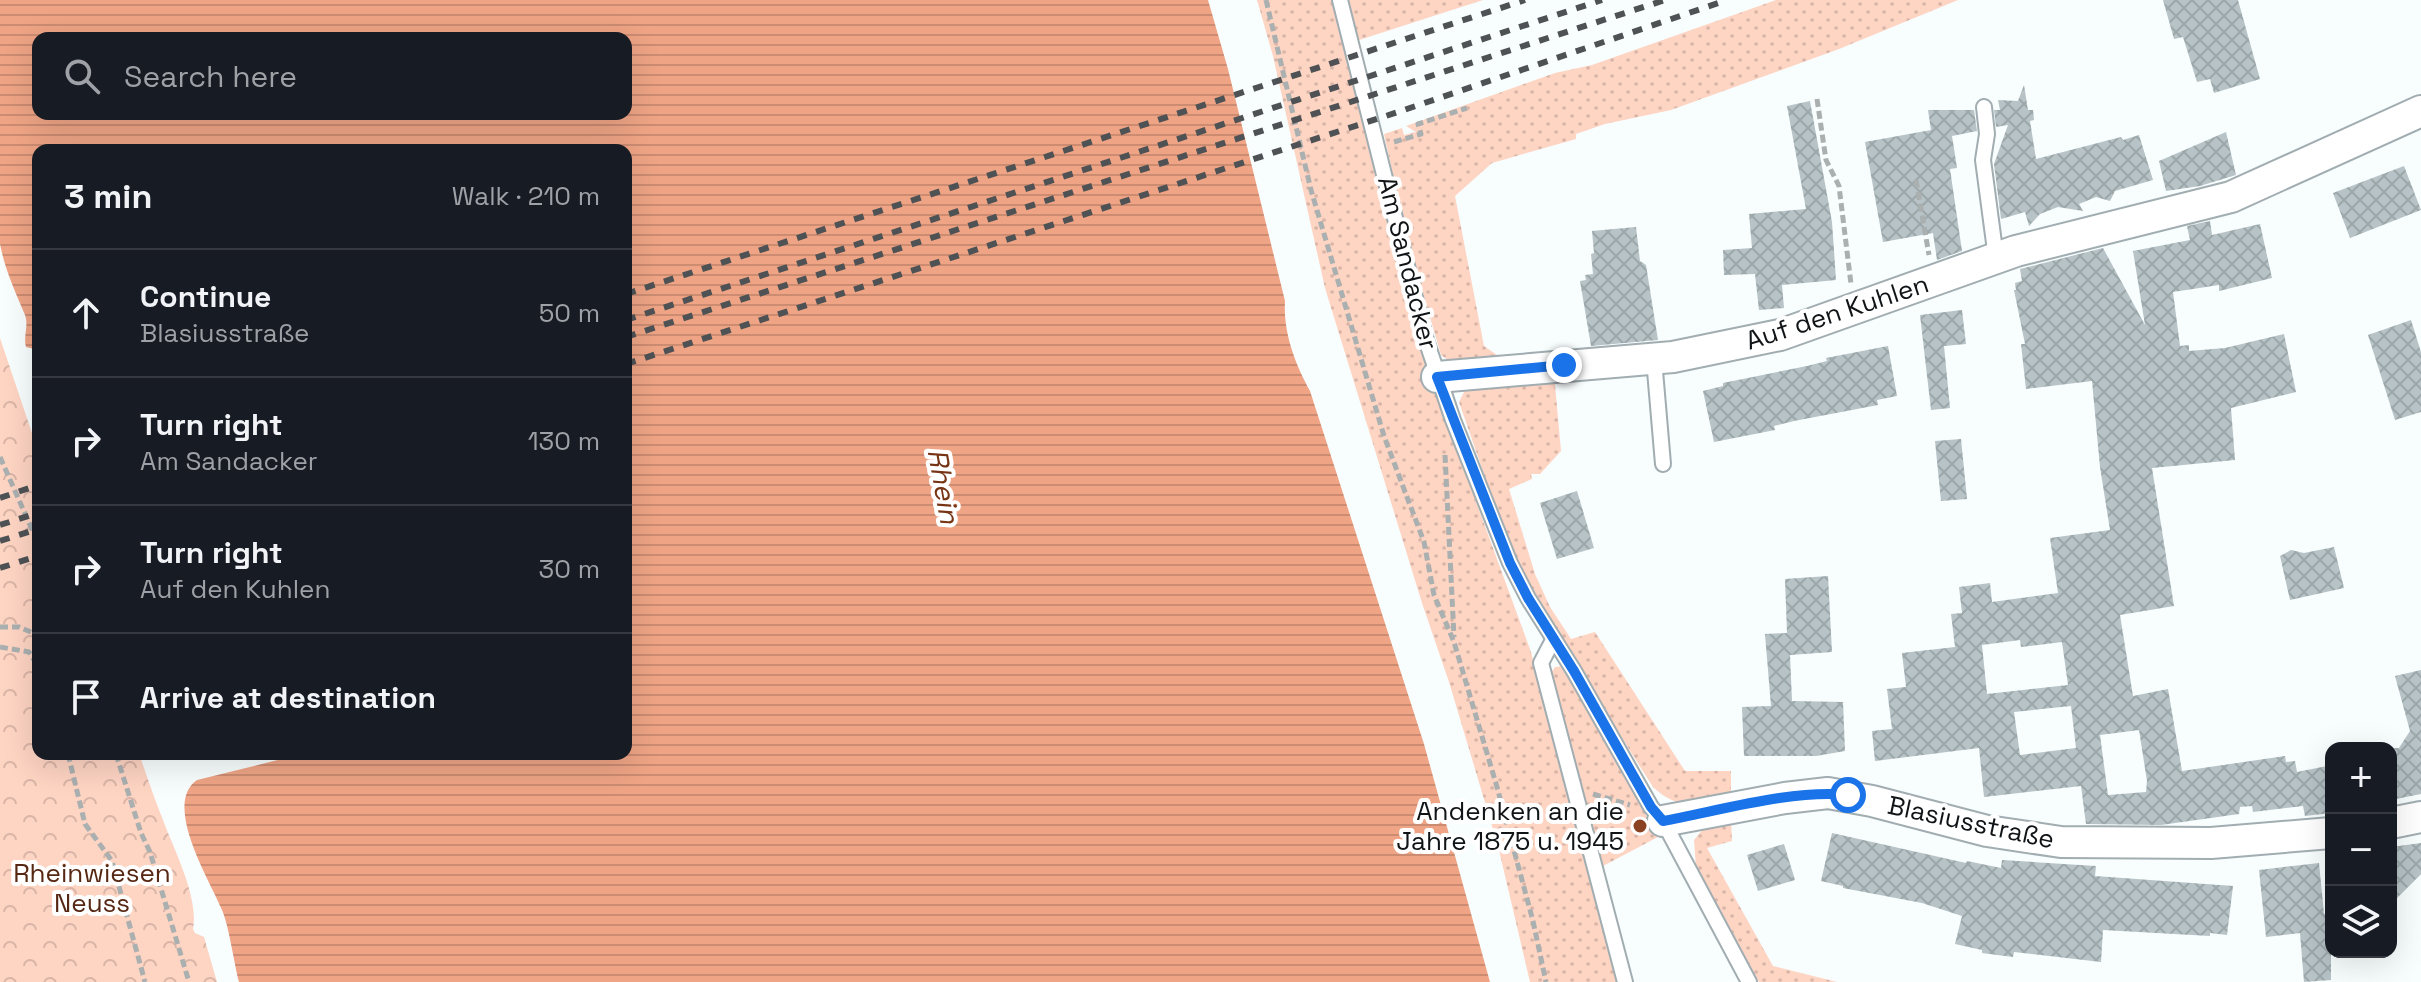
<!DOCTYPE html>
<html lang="en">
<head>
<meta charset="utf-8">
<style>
  :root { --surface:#171b24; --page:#242831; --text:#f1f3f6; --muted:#9ea1a6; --line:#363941 }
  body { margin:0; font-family:"Space Grotesk",sans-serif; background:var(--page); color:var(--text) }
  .controls { position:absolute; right:24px; bottom:24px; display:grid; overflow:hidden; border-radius:16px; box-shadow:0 8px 32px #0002 }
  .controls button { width:72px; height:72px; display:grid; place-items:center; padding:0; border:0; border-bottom:2px solid var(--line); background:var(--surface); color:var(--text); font:40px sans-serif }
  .stop { position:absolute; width:24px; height:24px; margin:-18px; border:6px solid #1a73e8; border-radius:50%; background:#fff }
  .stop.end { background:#1a73e8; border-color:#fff; box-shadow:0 2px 8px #0008 }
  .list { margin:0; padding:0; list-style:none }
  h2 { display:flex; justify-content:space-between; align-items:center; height:104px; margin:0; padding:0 32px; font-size:34px }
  h2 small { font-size:26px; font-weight:400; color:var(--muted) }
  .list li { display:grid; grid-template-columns:52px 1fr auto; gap:24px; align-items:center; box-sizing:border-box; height:128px; padding:0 32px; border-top:2px solid var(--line) }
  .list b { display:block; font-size:30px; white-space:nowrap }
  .list p { margin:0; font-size:26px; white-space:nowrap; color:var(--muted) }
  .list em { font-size:26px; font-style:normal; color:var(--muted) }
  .icon { flex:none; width:44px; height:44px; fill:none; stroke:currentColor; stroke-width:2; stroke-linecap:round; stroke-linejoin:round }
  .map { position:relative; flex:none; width:2421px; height:982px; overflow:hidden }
  .search { position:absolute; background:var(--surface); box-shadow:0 8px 32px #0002; left:32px; top:32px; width:600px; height:88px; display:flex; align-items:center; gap:20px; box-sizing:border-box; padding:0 28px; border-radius:16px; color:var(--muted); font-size:30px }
  .panel { position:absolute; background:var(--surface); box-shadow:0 8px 32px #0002; left:32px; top:144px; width:600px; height:616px; border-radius:16px }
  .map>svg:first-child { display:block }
  .grass { fill:url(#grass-dots) }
  .forest { fill:url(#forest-crowns) }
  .water { fill:url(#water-rules); fill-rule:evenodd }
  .building { fill:url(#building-cross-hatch); fill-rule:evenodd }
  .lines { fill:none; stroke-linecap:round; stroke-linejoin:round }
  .service-casing { stroke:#a1adb1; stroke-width:18 }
  .minor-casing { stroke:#a1adb1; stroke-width:34 }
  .path { stroke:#aaafb0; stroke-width:5; stroke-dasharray:8 4; stroke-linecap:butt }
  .service { stroke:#fff; stroke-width:14 }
  .minor { stroke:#fff; stroke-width:30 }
  .rail { stroke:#4e5254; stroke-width:6; stroke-dasharray:10 10; stroke-linecap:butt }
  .route { stroke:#1a73e8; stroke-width:10 }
  .poi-dot { fill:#8a4222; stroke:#fff; stroke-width:3 }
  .labels { text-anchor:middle; stroke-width:8; stroke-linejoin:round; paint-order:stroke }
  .street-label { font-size:26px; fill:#101416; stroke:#fff }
  .poi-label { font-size:26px; fill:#101416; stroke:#fff; text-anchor:end }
  .park-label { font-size:26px; fill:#562712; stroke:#fff }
  .water-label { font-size:28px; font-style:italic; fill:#763414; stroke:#fff }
</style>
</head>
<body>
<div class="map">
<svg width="2421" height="982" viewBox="0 0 2421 982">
  <defs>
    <pattern id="grass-dots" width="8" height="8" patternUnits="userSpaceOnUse" patternTransform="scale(2)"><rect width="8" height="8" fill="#fed4c3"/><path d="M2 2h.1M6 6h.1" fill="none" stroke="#d9b5a7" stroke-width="1.8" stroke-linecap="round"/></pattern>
    <pattern id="forest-crowns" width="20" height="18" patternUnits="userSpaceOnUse" patternTransform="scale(2)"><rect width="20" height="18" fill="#fed4c3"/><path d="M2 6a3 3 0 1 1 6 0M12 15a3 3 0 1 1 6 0" fill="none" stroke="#d9b5a7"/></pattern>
    <pattern id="water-rules" width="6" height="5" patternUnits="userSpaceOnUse" patternTransform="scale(2)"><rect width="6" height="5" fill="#eea485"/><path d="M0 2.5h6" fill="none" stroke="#cb8c72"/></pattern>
    <pattern id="building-cross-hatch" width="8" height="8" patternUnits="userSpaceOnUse" patternTransform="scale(2)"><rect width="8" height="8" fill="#b7c3c7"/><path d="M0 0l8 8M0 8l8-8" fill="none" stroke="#9ca7aa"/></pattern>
  </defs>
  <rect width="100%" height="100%" fill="#f8fdfe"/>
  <g class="grass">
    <polygon points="1257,0 1338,0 1372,135 1418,343 1531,652 1617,982 1530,982 1498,846 1449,682 1422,603 1325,288 1273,56"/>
    <polygon points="1346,0 1483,0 1356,41"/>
    <polygon points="1776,0 1958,0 1839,49 1671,110 1605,124 1576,134 1576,139 1492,163 1455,196 1484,346 1510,364 1455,365 1441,355 1406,235 1384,134 1402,128 1404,135 1416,132 1406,126 1555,73 1592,65"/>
    <path d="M1554,374L1561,451L1540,474H1531L1532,479L1509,489L1535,574L1550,607L1571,639L1595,632L1685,771H1731V798C1698,802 1679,812 1653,787L1543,613L1513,558L1459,402L1467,386Z"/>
    <polygon points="1564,666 1658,837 1603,866 1551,673 1555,667"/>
    <polygon points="1731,821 1732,841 1707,848 1773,966 1837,982 1759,982 1696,867 1694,840 1704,828"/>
  </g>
  <path class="forest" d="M0,338L38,451V754H139C147,776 154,798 163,820C174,850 199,897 193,929L195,933L204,937L217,982H0Z"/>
  <path class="water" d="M0,0H1208L1228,69L1285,301C1283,332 1295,364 1310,391L1424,744L1490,982H239C234,963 229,926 222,910C210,881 162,804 197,780L302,754H626V150H38V350L26,347C23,336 29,326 25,315C15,291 5,270 0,244ZM38,38H626V114H38Z"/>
  <g class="building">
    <polygon points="2163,0 2238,0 2260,79 2214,93 2210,79 2197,82 2183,37 2174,39"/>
    <polygon points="2024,85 2028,110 2033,110 2034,120 2030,121 2036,159 2121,137 2123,140 2139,135 2153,180 2115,191 2110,201 2096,197 2079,204 2083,211 2058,207 2040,214 2029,226 2025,212 2001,219 1994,164 2008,125 1996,127 1994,110 2000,110 1998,100 2018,101"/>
    <polygon points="1810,101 1832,222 1836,280 1782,285 1784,308 1759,310 1755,274 1724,275 1723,250 1752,248 1749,214 1806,209 1787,106"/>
    <polygon points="1928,110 1974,110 1977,131 1952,136 1957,168 1950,169 1962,251 1937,260 1933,233 1883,242 1865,142 1931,130"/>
    <polygon points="2226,132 2236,175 2200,186 2166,191 2159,161"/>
    <polygon points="2404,166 2421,210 2350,238 2333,193"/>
    <path d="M2210,221L2212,235L2260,224L2272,278L2219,291V285L2173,292L2180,346L2189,345V351L2225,348L2284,334L2296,392L2231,408L2235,460L2152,468L2174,606L2120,615L2133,696L2168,689L2182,771L2285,756L2286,762L2295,761L2297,772L2327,766L2331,785V813L2305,816L2303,806L2253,812L2252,806L2240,807L2239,814L2161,825L2086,824L2081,786L1984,797L1979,748L1875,761L1872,731L1892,729L1887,689L1906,687L1902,653L1955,647L1951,614L1962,613L1959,587L1990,583L1992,602L2058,593L2050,538L2110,530L2100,467L2092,381L2026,389L2021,344H2025L2014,290H2016L2015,283L2022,281L2020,269L2103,248L2145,325L2133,251L2190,240L2187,226ZM2020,640L2021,647L2062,642L2068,685L1987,694L1982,645ZM2071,706L2076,748L2020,755L2014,712ZM2139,730L2147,781L2146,792L2108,795L2100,735Z"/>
    <polygon points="1636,227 1640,261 1646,265 1658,340 1591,346 1580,281 1586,280 1585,275 1593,274 1591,254 1594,253 1592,231"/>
    <polygon points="1962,310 1966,344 1944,346 1950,408 1931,410 1920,315"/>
    <polygon points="2411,320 2421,352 2421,412 2395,420 2368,335"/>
    <polygon points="1888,346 1897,396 1877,400 1878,405 1794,421 1774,426 1775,430 1714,442 1703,391 1723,386 1723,383 1807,366 1827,361 1826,358"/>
    <polygon points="1961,439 1967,499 1941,501 1935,441"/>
    <polygon points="1577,491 1594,548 1557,559 1540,503"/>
    <polygon points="2334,547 2344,588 2290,600 2280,556 2291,550 2304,553"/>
    <polygon points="1828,576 1832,652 1790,655 1792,701 1843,702 1845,751 1816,756 1744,756 1742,707 1771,706 1765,634 1787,633 1785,579"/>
    <polygon points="2421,670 2421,794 2391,800 2391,748 2399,748 2410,731 2395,676"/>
    <polygon points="1832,833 1966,863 1967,861 2001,868 2002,860 2096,866 2095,876 2233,886 2227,935 2210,933 2210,936 2103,930 2101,962 2014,952 2013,957 1982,953 1982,950 1955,944 1962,916 1922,903 1843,888 1843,886 1821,881"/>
    <polygon points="2421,843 2421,874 2391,904 2391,847"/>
    <polygon points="1784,844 1795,880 1758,891 1747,855"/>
    <polygon points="2319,863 2324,914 2331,913 2331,980 2304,982 2300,933 2266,937 2259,870"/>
  </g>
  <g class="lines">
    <g class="service-casing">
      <g id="service">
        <polyline points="1340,0 1425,337 1453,420 1510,563 1528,598 1574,671 1651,807 1663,821 1749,982"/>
        <polyline points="1984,107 1987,134 1983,160 1996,258"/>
        <polyline points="1654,359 1663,464"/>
        <polyline points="1553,640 1541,663 1625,982"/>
      </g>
    </g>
    <g class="minor-casing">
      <g id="minor">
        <polyline points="1437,377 1673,357 1780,335 2016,251 2231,197 2421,111"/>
        <polyline points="1663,821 1785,798 1828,793 1872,801 1987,831 2061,842 2211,843 2331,833"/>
        <polyline points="2391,823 2421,817"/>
      </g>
    </g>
    <g class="path">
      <polyline points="1266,0 1311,190 1384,436 1424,542 1434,595 1454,642 1497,787 1533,921 1546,982"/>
      <polyline points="1817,99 1826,160 1839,186 1851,284"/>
      <polyline points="1394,142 1421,134 1418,124 1467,108"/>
      <polyline points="1916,180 1929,255"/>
      <polyline points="1445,455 1454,637"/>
      <polyline points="0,457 38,543"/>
      <polyline points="0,627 19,627 38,635"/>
      <polyline points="0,647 29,652 38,666"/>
      <polyline points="68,754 85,824 112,861 145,982"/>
      <polyline points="116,754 141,833 150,852 189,982"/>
      <polyline points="1593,794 1630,805"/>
    </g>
    <use href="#service" class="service"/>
    <use href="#minor" class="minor"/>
    <g class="rail">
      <polyline points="626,294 1525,0"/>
      <polyline points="626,320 1602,0"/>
      <polyline points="626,337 1665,0"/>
      <polyline points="626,364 1401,111 1727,0"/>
      <polyline points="0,498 38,485"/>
      <polyline points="0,525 38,513"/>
      <polyline points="0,541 38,529"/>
      <polyline points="0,568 38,556"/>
    </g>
  </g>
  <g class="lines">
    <path class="route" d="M1564,365L1437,377L1510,563L1528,598L1574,671L1651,807L1663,821C1718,811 1793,789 1848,795"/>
  </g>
  <circle class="poi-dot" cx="1640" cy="826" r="8"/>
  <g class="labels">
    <g class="street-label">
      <text transform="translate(1408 263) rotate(76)" y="9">Am Sandacker</text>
      <text transform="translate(1837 312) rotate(-18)" y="9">Auf den Kuhlen</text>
      <text transform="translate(1971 822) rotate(12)" y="9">Blasiusstraße</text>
    </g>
    <g class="poi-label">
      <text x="1624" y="820">Andenken an die<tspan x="1624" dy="30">Jahre 1875 u. 1945</tspan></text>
    </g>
    <g class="park-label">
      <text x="92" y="882">Rheinwiesen<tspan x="92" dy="30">Neuss</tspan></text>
    </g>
    <g class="water-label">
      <text transform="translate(944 486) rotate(80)" y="10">Rhein</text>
    </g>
  </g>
</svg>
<div class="controls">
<button>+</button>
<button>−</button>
<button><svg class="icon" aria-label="layers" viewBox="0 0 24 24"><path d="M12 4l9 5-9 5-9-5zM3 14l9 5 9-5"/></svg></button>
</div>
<div class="stop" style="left:1848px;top:795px"></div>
<div class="stop end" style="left:1564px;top:365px"></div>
<div class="search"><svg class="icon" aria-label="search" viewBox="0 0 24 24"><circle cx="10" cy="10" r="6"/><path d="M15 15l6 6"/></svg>Search here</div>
<section class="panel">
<h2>3 min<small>Walk · 210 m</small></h2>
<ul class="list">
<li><svg class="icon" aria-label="ahead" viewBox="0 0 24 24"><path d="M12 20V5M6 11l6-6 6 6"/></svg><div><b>Continue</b><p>Blasiusstraße</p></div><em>50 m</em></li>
<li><svg class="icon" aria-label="right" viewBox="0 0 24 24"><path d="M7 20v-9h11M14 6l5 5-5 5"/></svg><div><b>Turn right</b><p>Am Sandacker</p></div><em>130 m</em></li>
<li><svg class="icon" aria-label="right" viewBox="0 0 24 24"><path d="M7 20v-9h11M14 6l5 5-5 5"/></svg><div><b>Turn right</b><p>Auf den Kuhlen</p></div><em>30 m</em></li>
<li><svg class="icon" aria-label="arrive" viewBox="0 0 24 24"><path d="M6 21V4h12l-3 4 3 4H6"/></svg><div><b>Arrive at destination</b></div></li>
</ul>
</section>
</div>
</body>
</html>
